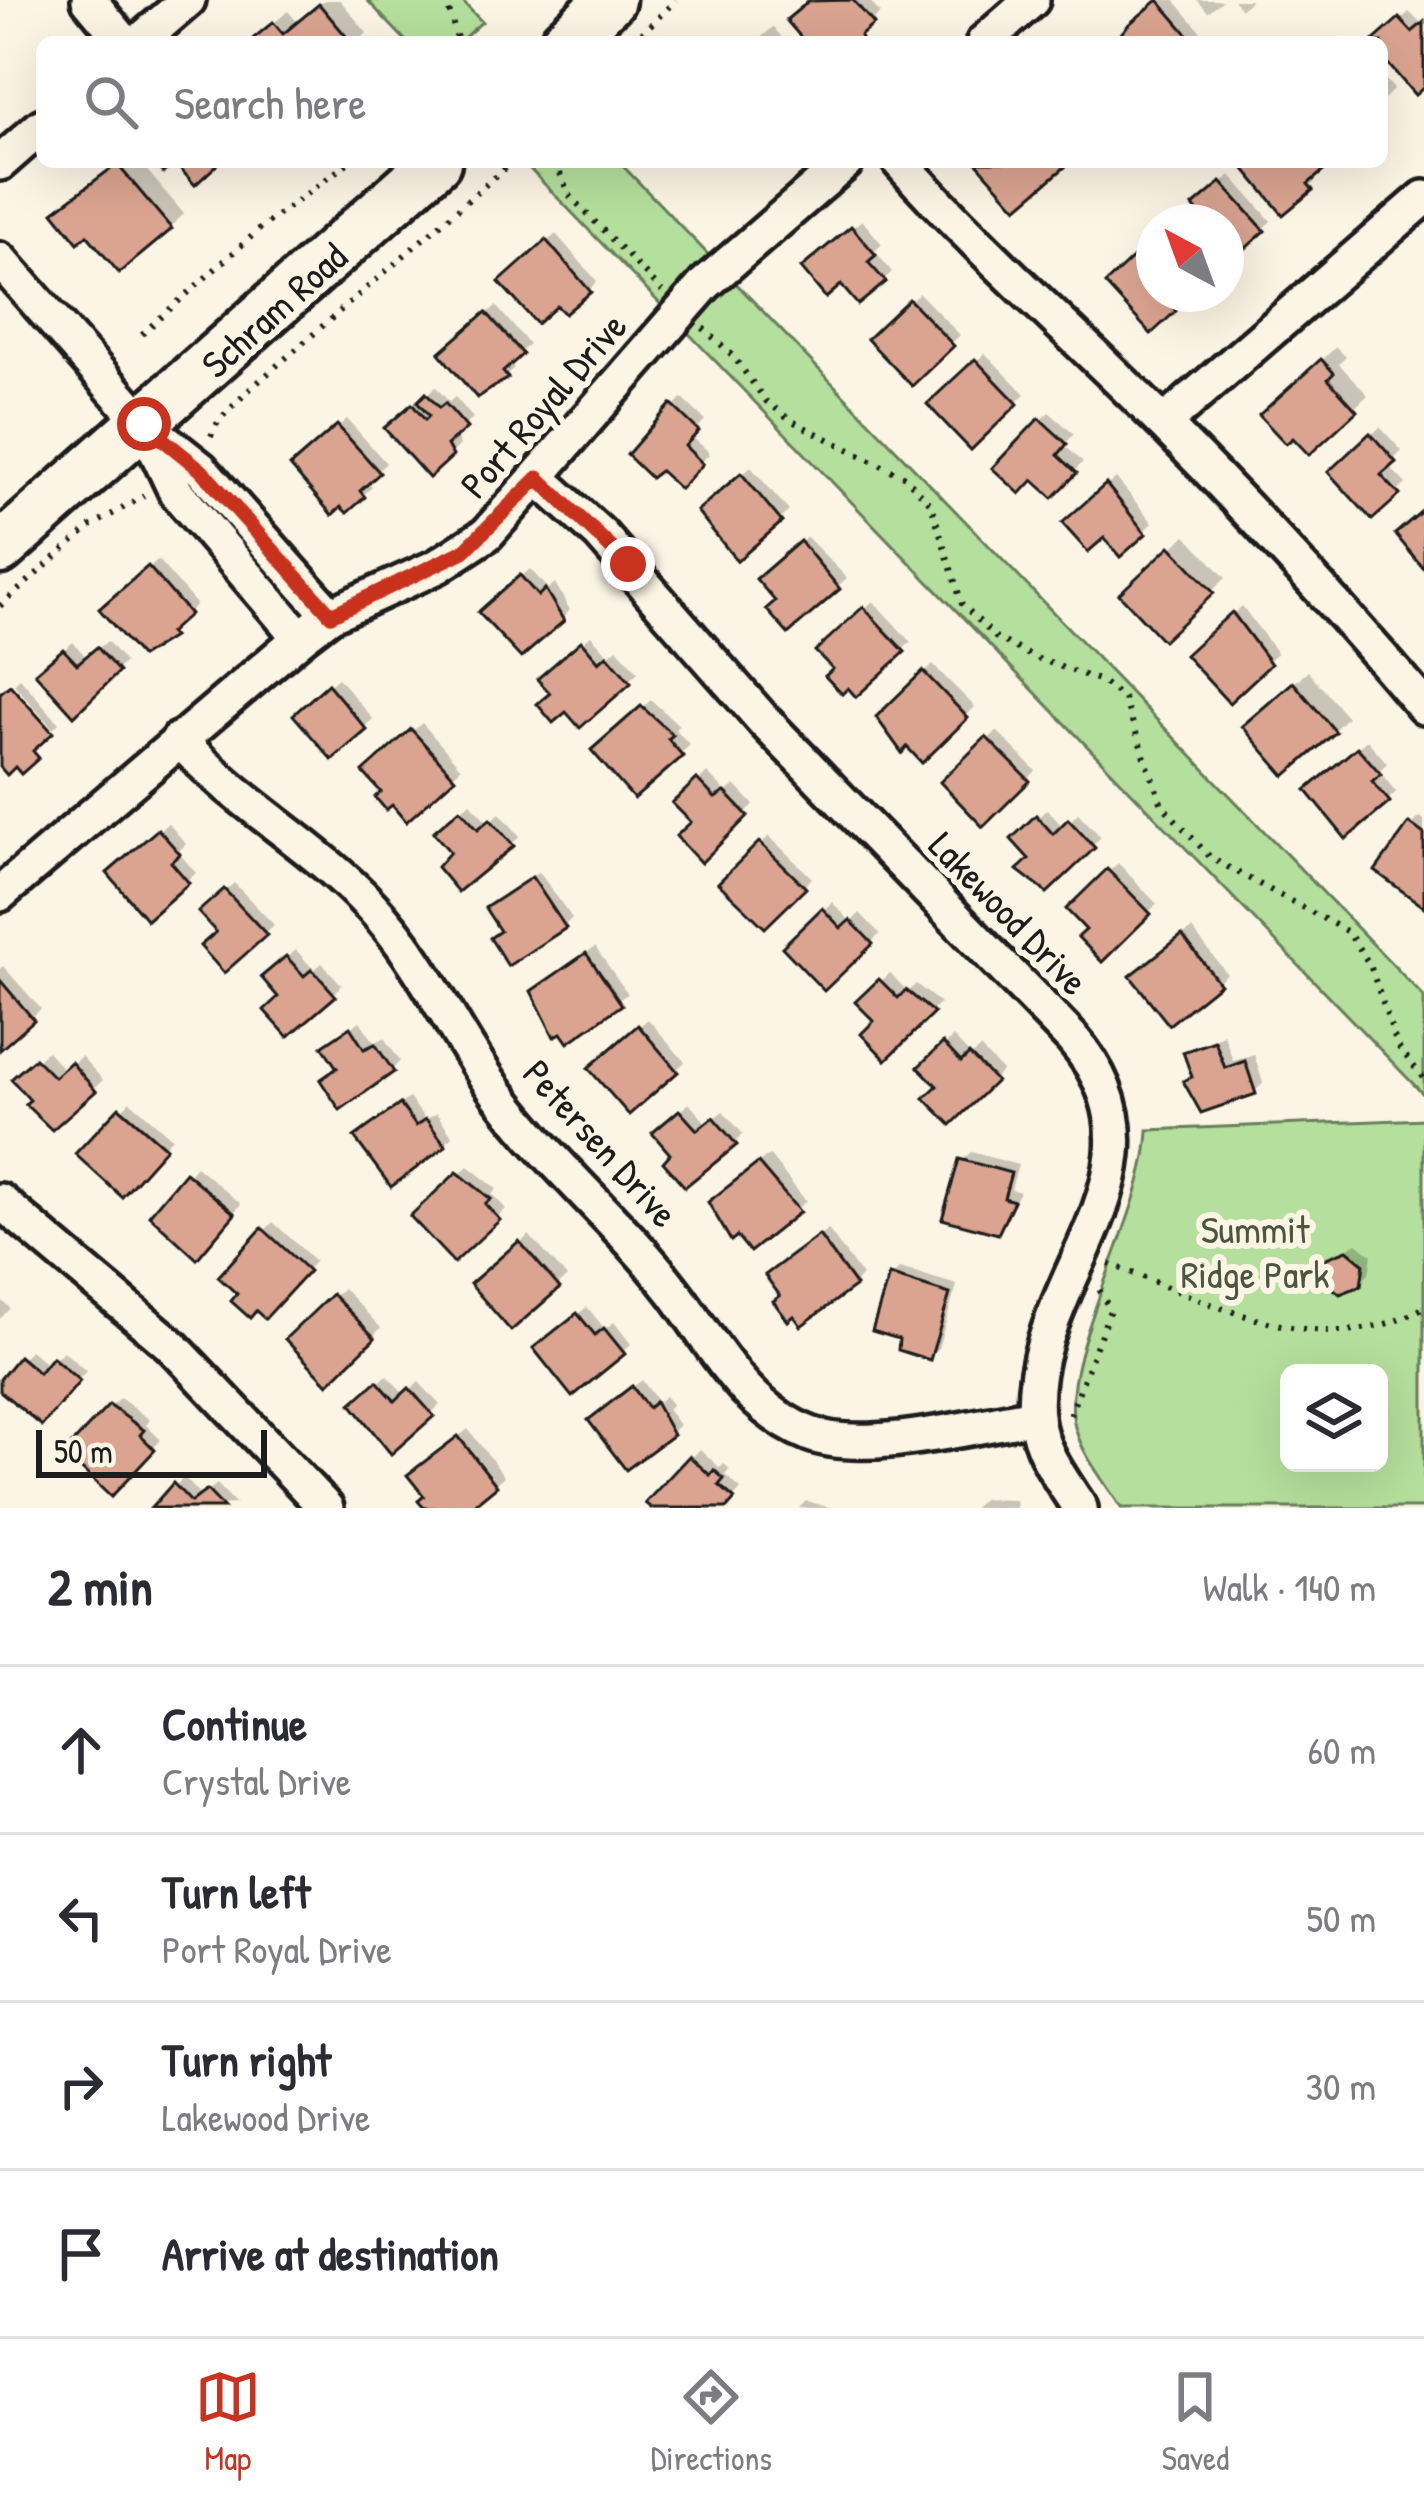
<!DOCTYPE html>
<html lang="en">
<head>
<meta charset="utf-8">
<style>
  :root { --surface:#fff; --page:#f7f7f7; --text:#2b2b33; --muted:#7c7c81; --line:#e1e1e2; --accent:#c8321e }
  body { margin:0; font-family:"Patrick Hand",sans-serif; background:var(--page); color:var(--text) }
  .controls { position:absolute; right:36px; bottom:36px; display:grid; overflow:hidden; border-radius:18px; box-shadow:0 12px 48px #0002 }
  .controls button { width:108px; height:108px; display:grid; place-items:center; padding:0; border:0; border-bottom:3px solid var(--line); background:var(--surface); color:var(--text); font:60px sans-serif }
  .compass { position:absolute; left:1136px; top:204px; width:108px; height:108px; border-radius:50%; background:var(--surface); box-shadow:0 12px 48px #0002; rotate:319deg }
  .scale { position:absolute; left:36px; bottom:30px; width:231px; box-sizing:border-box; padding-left:12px; border:6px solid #1c1c1c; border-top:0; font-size:33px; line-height:42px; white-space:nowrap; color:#1c1c1c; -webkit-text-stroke:9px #fcf5e5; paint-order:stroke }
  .stop { position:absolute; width:36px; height:36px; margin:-27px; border:9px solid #c8321e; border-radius:50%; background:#fff }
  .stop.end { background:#c8321e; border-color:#fff; box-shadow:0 3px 12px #0008 }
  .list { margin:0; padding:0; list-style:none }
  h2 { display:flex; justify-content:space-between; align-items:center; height:156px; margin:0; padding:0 48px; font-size:51px }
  h2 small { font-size:39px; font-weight:400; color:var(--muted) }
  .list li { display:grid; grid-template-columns:78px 1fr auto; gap:36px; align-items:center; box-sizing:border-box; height:168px; padding:0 48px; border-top:3px solid var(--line) }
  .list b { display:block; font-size:45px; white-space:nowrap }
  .list p { margin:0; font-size:39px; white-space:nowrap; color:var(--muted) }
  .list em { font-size:39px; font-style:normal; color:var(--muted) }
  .icon { flex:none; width:66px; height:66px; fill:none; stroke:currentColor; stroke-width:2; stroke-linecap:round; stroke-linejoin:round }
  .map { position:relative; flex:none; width:1424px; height:1508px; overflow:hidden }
  .search { position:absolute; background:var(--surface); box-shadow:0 12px 48px #0002; left:36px; right:36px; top:36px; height:132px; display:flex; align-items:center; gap:30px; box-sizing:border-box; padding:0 42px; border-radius:18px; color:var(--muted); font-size:45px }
  .sheet { height:828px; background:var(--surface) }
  nav { display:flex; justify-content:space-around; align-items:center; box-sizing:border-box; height:168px; border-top:3px solid var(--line); background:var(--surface); font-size:33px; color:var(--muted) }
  nav a { display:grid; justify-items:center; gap:6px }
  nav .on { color:var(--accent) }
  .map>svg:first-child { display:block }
  .green { fill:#b5df9c; stroke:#687e5c; stroke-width:3; fill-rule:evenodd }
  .shadow { fill:#0003 }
  .building { fill:#daa490; stroke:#1c1c1c; stroke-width:3 }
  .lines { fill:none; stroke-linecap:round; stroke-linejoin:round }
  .street-casing { stroke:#1c1c1c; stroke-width:42 }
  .secondary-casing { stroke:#1c1c1c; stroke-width:57 }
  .path { stroke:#1c1c1c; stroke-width:6; stroke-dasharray:3 9; stroke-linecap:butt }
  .street { stroke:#fcf5e5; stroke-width:33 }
  .secondary { stroke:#fcf5e5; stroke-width:48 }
  .route { stroke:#c8321e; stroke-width:15 }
  .labels { text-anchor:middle; stroke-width:12; stroke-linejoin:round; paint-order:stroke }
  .street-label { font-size:39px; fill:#1c1c1c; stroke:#fcf5e5 }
  .park-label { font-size:39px; fill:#4a5642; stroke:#fcf5e5 }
</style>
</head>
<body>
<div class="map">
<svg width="1424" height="1508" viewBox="0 0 1424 1508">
  <rect width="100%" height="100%" fill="#fcf5e5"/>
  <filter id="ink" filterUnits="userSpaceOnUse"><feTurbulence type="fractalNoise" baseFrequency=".00833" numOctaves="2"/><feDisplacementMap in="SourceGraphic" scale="24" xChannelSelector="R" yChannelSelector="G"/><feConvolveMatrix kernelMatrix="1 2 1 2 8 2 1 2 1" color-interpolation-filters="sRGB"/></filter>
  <g filter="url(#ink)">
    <g class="green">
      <polygon points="367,0 461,0 482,22 459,42 407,42"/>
      <polygon points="529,162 619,162 1424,997 1424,1095 526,165"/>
      <path d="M1424,1119V1508H1121C1105,1482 1083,1457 1075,1427C1056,1357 1145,1218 1148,1130ZM1289,1373H1379V1463H1289Z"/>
    </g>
    <g class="shadow">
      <polygon points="325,0 340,0 367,33 358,42 252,42 288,11 298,23"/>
      <polygon points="813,0 869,0 880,13 856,42 809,42 799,12"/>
      <polygon points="1161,0 1174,0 1203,34 1195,42 1118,42"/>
      <polygon points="1197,0 1223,0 1208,12"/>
      <polygon points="1233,0 1251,0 1241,9"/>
      <polygon points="1409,12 1424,25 1424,83 1382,53 1382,42 1376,42"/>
      <polygon points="773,27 786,42 756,42"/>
      <polygon points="1382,76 1394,89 1382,101"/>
      <polygon points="122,162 140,162 184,214 170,227 87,231 57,212"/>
      <polygon points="1243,162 1329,162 1311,187"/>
      <polygon points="1231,175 1271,221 1237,252 1230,244 1226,248 1226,222 1208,222 1205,198"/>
      <polygon points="862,220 882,244 875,251 892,272 884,280 842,281 813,260"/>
      <polygon points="556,234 597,281 589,290 557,302 503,282"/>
      <polygon points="1154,242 1154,294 1176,294 1183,301 1152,330 1109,284"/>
      <polygon points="919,293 960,335 912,382 871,339"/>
      <polygon points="496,306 529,344 509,362 514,368 506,376 451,344"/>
      <polygon points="1336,347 1346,357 1339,364 1368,395 1309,451 1277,402"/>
      <polygon points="985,353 1025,394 971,446 932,404"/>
      <polygon points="436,387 449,402 455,397 473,418 455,435 460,445 451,454 396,420"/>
      <polygon points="682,398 705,420 691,436 710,453 680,485 660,467 632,455"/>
      <polygon points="1049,412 1074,434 1064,445 1083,462 1053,494 1033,476 996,468"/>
      <polygon points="347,419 386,463 367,481 372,487 363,495 294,467"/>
      <polygon points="1380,427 1402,451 1388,465 1406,484 1372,516 1332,472"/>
      <polygon points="751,467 789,511 737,556 710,503"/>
      <polygon points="1116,478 1153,523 1120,553 1104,534 1066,523"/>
      <polygon points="1186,535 1226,578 1163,637 1123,594"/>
      <polygon points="807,537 847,578 788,630 769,570"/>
      <polygon points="158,560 196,604 170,635 112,601"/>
      <polygon points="530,569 548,589 555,583 570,610 562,619 490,603"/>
      <polygon points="873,601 911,642 857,693 820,651"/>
      <polygon points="1242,606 1277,653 1229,698 1189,655"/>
      <polygon points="591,635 609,655 617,648 638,672 580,724 553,693 550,670"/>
      <polygon points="107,641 125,662 74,712 48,664 73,642 87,658"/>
      <polygon points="933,665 975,707 923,759 880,718"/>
      <polygon points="1308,671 1347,717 1334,730 1259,713"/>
      <polygon points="20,678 59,723 53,729 14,684"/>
      <polygon points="338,678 373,719 332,756 305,707"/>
      <polygon points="651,700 679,725 675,729 690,745 634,795 603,741"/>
      <polygon points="422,723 461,768 406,817 367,772"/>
      <polygon points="997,731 1036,771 983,823 944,782"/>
      <polygon points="1367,740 1387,763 1379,771 1396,792 1388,800 1318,782"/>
      <polygon points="707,773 726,792 735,785 754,805 701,858 695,822 677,803"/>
      <polygon points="470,802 488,823 500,813 520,836 512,844 454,852 437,832"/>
      <polygon points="1047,809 1064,828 1078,813 1101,837 1047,889 1033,858 1015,839"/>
      <polygon points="1420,817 1424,820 1424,904 1412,825"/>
      <polygon points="168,823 186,844 178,852 196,873 147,916 119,865"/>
      <polygon points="769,836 812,878 765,924 722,883"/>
      <polygon points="1118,863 1157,904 1102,957 1090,930 1070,909"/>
      <polygon points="539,872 572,918 564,926 503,930 497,900"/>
      <polygon points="234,883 274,925 225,969 220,932 202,912"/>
      <polygon points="832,902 851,922 860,913 880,934 824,987 786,947"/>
      <polygon points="1192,929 1227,974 1169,1021 1142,967"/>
      <polygon points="595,947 628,994 555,1033 544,1018 550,1012 544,983"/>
      <polygon points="296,950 314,970 322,963 342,985 333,994 282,997 273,969"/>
      <polygon points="3,966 41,1009 0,1046 0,969"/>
      <polygon points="890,973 908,992 916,984 940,1003 886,1056 878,1021 860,1002"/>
      <polygon points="648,1019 685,1062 676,1070 601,1060"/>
      <polygon points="360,1021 374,1042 384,1038 400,1061 392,1070 340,1067 326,1046"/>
      <polygon points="1224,1034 1233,1061 1254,1054 1263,1083 1255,1091 1186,1082 1194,1074 1187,1053"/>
      <polygon points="953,1037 971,1056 980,1048 1002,1071 951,1121 941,1086 922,1067"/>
      <polygon points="47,1051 65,1071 81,1056 103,1080 52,1126 24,1071"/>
      <polygon points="409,1098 426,1120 436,1113 453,1136 444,1144 367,1129"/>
      <polygon points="130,1101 172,1138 122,1192 80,1154"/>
      <polygon points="689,1103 707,1124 723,1111 743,1134 735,1143 674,1154 664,1125"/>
      <polygon points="971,1152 1018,1165 1011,1189 1020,1192 997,1231 962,1161"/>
      <polygon points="769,1155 806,1201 751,1248 721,1194"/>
      <polygon points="196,1166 241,1204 205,1247 188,1175"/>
      <polygon points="468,1166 497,1189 492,1194 506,1209 454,1259 415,1216"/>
      <polygon points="273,1222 315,1261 265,1315 222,1276"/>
      <polygon points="828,1229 862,1276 854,1284 783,1295 777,1266"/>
      <polygon points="529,1235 567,1277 512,1327 483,1276"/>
      <polygon points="1357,1243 1372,1255 1369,1274 1359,1283 1328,1260"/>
      <polygon points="900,1268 957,1285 938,1348 930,1356 891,1277"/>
      <polygon points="343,1288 381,1328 328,1380 289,1339"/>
      <polygon points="0,1299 10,1308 0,1319"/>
      <polygon points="587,1307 605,1329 614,1322 631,1344 623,1352 545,1340"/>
      <polygon points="30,1350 49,1366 63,1351 86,1371 50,1413 0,1387"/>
      <polygon points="387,1375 405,1395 419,1382 440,1405 392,1450 355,1405"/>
      <polygon points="642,1380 658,1402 665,1396 672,1404 667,1409 679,1425 671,1433 601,1412"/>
      <polygon points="120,1398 150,1420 146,1425 161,1440 111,1493 68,1452"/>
      <polygon points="468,1429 504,1476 495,1484 427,1496 420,1467"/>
      <polygon points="700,1449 720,1468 724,1464 730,1469 725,1475 741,1489 724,1508 650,1503"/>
      <polygon points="184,1477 201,1496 217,1484 236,1504 155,1508"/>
      <polygon points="982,1499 1015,1500 1016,1508 973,1508"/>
      <polygon points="806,1501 833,1508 799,1508"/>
    </g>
    <g class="building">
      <polygon points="853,0 874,24 860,36 862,42 805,42 786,20 809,1"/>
      <polygon points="1158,0 1194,42 1114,42 1129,24"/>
      <polygon points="319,4 351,42 249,42 273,22 283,34"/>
      <polygon points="1399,18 1412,32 1424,22 1424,87 1415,95 1382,57 1382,42 1372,42"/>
      <polygon points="153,162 220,162 195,185 175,163 163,173"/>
      <polygon points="976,162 1061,162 1065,167 1017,208"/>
      <polygon points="1239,162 1322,162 1327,168 1308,184 1313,190 1283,215"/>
      <polygon points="117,164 172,229 119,273 87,235 78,243 53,212"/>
      <polygon points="1221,182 1265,231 1237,256 1230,248 1226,252 1226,222 1205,222 1193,206"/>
      <polygon points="851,226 876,255 868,262 886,282 858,305 841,285 826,298 801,268"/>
      <polygon points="546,240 591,292 565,314 557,306 537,324 499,282"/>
      <polygon points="1151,241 1154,294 1179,294 1169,303 1176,311 1151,334 1105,284"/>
      <polygon points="909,299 954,346 912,386 867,339"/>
      <polygon points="486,312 523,354 503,372 508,378 477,398 439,353"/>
      <polygon points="975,359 1018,404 971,450 927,404"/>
      <polygon points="1321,359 1334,373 1328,379 1357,411 1309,455 1293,438 1286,444 1259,415"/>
      <polygon points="426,393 439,408 445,403 467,428 447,445 453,456 429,478 384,428 412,404 425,420 429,416 417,402"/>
      <polygon points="671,404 699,431 685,446 703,464 680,489 660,471 651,478 627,455"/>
      <polygon points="1039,418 1067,444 1058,455 1077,473 1053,498 1033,480 1020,494 992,468"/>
      <polygon points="337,425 380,473 360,491 365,497 347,513 341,507 332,515 290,466"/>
      <polygon points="1370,433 1396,462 1381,475 1400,495 1372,520 1328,472"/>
      <polygon points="741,473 782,522 737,561 697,511"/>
      <polygon points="1106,484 1146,534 1120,557 1104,538 1088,552 1062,523"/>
      <polygon points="1424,509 1424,569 1395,534"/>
      <polygon points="800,541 840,589 788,634 766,609 775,601 756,579"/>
      <polygon points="1170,546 1214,593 1163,641 1119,594"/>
      <polygon points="148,566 190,614 169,633 173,637 141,657 99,609"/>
      <polygon points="520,575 538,596 545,589 564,621 521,658 478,612"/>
      <polygon points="863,607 905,652 856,697 848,688 842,694 825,676 833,669 815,651"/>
      <polygon points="1232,612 1271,664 1229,703 1185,655"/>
      <polygon points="581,641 599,662 607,655 631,683 580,728 566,712 553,723 537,704 550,693 537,679"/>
      <polygon points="97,647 119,672 74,716 35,673 63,649 77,664"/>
      <polygon points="923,671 968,718 922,763 907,747 902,753 876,717"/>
      <polygon points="1293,682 1336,732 1285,776 1242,726"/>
      <polygon points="328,684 367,730 332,760 293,715"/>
      <polygon points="10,685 53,733 33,751 39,758 21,774 15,767 7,775 0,767 0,693"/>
      <polygon points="641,706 673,735 668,739 683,756 634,799 591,750"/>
      <polygon points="411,729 455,778 406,822 392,805 386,810 375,797 381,792 363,772"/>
      <polygon points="986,737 1030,781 983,827 940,782"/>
      <polygon points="1357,747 1381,774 1372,781 1390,802 1346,839 1306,790"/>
      <polygon points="697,779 715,798 725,792 748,816 701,863 676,836 691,822 672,803"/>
      <polygon points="460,809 478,829 490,819 514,846 458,892 437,867 450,852 433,832"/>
      <polygon points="1036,815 1053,834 1068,819 1095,848 1047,893 1017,870 1029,859 1011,839"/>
      <polygon points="1409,823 1424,834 1424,907 1375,871"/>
      <polygon points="158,829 180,854 171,862 189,883 147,920 107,873"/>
      <polygon points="759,842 806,888 765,928 718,883"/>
      <polygon points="1107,869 1151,914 1102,962 1078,937 1086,930 1066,909"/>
      <polygon points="532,877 566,928 508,966 490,938 500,931 485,908"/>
      <polygon points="224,889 267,935 224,973 200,946 216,932 198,912"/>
      <polygon points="822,908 841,928 850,920 873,944 824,991 782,947"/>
      <polygon points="1182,935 1220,984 1169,1025 1130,976"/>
      <polygon points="586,953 622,1005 568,1043 561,1033 554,1037 531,991"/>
      <polygon points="286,956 304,976 312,969 336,996 288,1037 264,1010 278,997 261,977"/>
      <polygon points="879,979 898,998 906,990 934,1013 886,1060 861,1034 874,1021 855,1002"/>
      <polygon points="0,980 34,1020 0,1050"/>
      <polygon points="638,1025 678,1072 629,1115 588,1068"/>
      <polygon points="350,1027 364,1049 375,1044 394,1072 340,1110 320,1080 337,1068 322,1046"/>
      <polygon points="1215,1041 1225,1068 1245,1061 1256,1094 1201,1113 1183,1081 1192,1077 1183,1052"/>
      <polygon points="943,1043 961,1062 969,1054 996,1081 951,1125 924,1098 937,1086 918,1067"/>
      <polygon points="35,1058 54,1077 71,1062 96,1091 52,1130 25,1104 30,1100 11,1079"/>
      <polygon points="400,1104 416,1126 426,1119 446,1146 391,1187 354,1137"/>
      <polygon points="119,1107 166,1148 122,1197 75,1154"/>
      <polygon points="679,1110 697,1130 713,1117 737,1145 685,1187 663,1162 670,1154 652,1133"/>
      <polygon points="959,1159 1011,1173 1004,1198 1014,1201 998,1234 942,1219"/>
      <polygon points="758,1163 800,1212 750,1252 737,1236 731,1241 708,1202"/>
      <polygon points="185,1172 235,1214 197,1259 149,1215"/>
      <polygon points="457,1172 491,1199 485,1204 500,1220 454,1263 410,1216"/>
      <polygon points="262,1228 309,1271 265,1319 256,1311 250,1318 231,1301 237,1294 218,1277"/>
      <polygon points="819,1235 856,1286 801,1326 794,1316 788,1321 773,1301 780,1296 765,1275"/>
      <polygon points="519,1241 560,1288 511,1331 470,1284"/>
      <polygon points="1347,1250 1364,1264 1361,1286 1340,1294 1323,1280 1326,1258"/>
      <polygon points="889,1275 950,1294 930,1360 898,1350 899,1339 872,1331"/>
      <polygon points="332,1294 375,1338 328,1384 285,1339"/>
      <polygon points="577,1313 595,1335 604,1328 625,1354 572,1397 533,1348"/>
      <polygon points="19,1356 39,1373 52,1357 80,1381 42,1426 0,1391 0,1379"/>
      <polygon points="377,1381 395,1401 409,1388 434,1416 391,1454 351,1404"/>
      <polygon points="632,1386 648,1408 655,1402 673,1435 626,1470 588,1420"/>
      <polygon points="109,1405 144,1430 140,1435 155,1450 111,1497 64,1452"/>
      <polygon points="458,1436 497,1486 470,1508 424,1508 418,1501 424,1496 407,1475"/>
      <polygon points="689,1456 710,1475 714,1470 724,1479 719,1485 735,1499 727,1508 651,1508 645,1503"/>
      <polygon points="173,1483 191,1502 207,1490 224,1508 151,1508"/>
    </g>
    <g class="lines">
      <g class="street-casing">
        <g id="street">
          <polyline points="89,0 124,42"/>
          <polyline points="139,42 188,0"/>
          <polyline points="984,42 1032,0"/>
          <path d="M900,162C983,255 1077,336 1165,425C1255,516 1342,610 1424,707"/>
          <polyline points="0,163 42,126"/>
          <polyline points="0,260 144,424 201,469 330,615"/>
          <polyline points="1164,423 1424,198"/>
          <polyline points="147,431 176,492 300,638"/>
          <path d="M538,478L600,534L764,721L1071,1037C1189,1172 1023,1281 1036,1418C1040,1452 1062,1480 1080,1508"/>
          <path d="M179,739C236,803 312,843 371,906C424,962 453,1033 498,1094C551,1165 620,1222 674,1292C714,1345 745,1409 810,1434C865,1455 977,1425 1036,1416"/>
          <polyline points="0,894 300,638 330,615 438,566 487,534 705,284 846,162"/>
          <polyline points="0,1201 171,1345 326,1508"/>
        </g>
      </g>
      <g class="secondary-casing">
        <g id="secondary">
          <polyline points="565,42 610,0"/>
          <polyline points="0,549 436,162"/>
        </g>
      </g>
      <g class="path">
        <polyline points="446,0 458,42"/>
        <polyline points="633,42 676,0"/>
        <polyline points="555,162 569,195 662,291"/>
        <polyline points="703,328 733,356 766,401 792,421 905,477 931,504 962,604 995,637 1033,657 1101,681 1124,699 1162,805 1211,858 1348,932 1370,965 1397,1045 1424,1079"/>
        <polyline points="142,334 261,228 349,162"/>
        <polyline points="211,436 219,420 250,389 512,162"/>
        <polyline points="0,606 90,527 144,496"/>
        <path d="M1109,1264C1207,1300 1324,1367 1424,1307"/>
        <polyline points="1070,1415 1110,1310 1099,1289"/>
      </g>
      <use href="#street" class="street"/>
      <use href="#secondary" class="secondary"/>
    </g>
  </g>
  <g class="lines" filter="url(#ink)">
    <polyline class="route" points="144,424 201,470 331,615 464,551 538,478 628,564"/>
  </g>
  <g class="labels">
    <g class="street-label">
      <text transform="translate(274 310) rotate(-42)" y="14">Schram Road</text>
      <text transform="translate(543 405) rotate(-49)" y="14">Port Royal Drive</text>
      <text transform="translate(1009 913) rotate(46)" y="14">Lakewood Drive</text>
      <text transform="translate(601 1143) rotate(48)" y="14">Petersen Drive</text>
    </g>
    <g class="park-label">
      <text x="1255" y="1243">Summit<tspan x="1255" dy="45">Ridge Park</tspan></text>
    </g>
  </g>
</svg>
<div class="controls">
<button><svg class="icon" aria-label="layers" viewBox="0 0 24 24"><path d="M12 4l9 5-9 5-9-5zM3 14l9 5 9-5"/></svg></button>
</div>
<svg class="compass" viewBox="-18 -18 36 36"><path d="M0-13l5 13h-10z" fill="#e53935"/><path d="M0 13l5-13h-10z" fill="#7c7c81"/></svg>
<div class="scale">50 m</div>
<div class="stop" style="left:144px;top:424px"></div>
<div class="stop end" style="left:628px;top:564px"></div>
<div class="search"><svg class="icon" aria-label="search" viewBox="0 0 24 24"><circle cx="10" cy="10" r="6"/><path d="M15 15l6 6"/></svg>Search here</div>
</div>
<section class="sheet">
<h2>2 min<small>Walk · 140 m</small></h2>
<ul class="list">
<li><svg class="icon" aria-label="ahead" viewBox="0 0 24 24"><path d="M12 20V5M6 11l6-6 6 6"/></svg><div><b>Continue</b><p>Crystal Drive</p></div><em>60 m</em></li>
<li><svg class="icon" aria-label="left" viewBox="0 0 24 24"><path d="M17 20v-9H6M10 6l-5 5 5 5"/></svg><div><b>Turn left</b><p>Port Royal Drive</p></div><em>50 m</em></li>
<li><svg class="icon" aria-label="right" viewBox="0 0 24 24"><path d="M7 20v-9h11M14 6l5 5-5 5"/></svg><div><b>Turn right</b><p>Lakewood Drive</p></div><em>30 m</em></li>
<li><svg class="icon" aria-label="arrive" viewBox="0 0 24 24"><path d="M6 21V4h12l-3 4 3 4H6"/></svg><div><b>Arrive at destination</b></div></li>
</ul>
</section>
<nav>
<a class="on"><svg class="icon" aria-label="map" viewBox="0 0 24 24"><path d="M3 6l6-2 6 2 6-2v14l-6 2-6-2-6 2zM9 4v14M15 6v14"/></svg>Map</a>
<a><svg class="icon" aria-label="directions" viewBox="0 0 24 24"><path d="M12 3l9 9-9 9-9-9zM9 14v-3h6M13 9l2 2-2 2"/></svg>Directions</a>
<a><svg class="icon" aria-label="saved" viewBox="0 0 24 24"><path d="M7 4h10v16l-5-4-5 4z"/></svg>Saved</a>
</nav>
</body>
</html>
